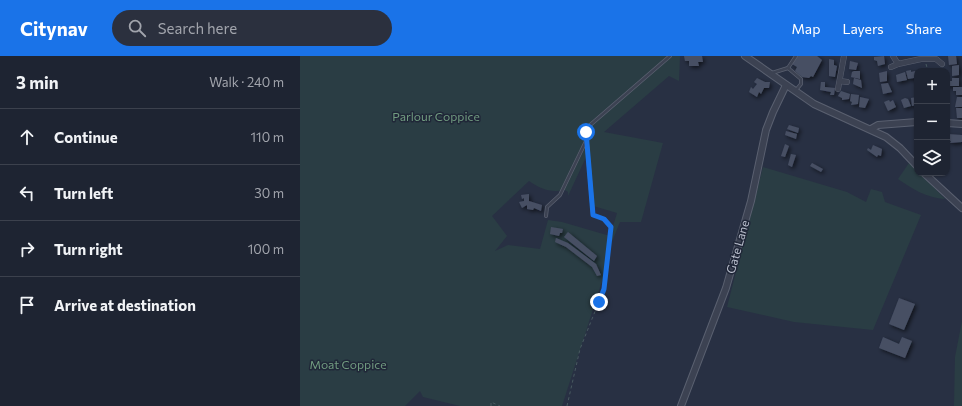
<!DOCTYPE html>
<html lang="en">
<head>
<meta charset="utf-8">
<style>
  :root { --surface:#1e2432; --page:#2b303e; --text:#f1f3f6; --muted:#a1a4ac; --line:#3c414d; --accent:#1a73e8 }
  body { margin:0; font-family:Commissioner,sans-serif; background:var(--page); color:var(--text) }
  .controls { position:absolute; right:12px; top:12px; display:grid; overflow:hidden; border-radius:8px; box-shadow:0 1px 3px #0004 }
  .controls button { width:36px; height:36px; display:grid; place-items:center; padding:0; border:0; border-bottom:1px solid var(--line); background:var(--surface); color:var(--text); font:20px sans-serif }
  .stop { position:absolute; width:12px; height:12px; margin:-9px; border:3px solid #1a73e8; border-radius:50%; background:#fff }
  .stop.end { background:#1a73e8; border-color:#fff; box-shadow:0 1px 4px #0008 }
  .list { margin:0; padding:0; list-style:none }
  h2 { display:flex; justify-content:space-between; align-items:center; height:52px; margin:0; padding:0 16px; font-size:17px }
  h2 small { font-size:13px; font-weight:400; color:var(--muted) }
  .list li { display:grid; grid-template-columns:26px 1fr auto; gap:12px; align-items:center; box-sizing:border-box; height:56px; padding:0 16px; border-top:1px solid var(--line) }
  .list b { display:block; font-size:15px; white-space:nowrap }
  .list em { font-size:13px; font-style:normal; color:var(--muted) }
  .icon { flex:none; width:22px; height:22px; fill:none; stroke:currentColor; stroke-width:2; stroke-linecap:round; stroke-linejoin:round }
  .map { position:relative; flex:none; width:662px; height:350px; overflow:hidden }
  header { display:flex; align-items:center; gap:24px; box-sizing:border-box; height:56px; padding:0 20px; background:var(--accent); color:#fff }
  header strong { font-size:19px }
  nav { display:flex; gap:22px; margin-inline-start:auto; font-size:14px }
  .search { width:280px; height:36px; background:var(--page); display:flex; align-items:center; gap:10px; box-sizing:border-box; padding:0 14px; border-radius:22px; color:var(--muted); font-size:15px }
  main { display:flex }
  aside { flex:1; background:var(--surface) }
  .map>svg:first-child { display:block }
  .green { fill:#2a3d44; fill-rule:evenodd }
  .building { fill:#474f64; filter:url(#shadow) }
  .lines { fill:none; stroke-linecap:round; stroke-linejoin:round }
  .service-casing { stroke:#5a6070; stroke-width:4 }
  .minor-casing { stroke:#5a6070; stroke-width:6 }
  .tertiary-casing { stroke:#5a6070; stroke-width:8 }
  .path { stroke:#485a60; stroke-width:1; stroke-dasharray:3 3; stroke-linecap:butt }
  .service { stroke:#3c4252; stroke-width:2.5 }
  .minor { stroke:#3c4252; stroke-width:5 }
  .tertiary { stroke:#3c4252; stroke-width:6 }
  .route { stroke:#1a73e8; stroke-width:5 }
  .labels { text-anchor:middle; stroke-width:3; stroke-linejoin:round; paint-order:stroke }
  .park-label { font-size:12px; fill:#719c80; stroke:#202738 }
  .street-label { font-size:12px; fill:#b9becc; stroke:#202738 }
</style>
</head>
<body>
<header>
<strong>Citynav</strong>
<div class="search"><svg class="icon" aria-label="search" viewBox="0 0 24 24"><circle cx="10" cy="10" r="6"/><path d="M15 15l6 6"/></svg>Search here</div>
<nav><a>Map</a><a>Layers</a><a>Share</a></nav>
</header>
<main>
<aside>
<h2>3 min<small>Walk · 240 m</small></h2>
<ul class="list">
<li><svg class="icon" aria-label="ahead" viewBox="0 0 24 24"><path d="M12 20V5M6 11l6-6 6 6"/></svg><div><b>Continue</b></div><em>110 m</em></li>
<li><svg class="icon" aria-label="left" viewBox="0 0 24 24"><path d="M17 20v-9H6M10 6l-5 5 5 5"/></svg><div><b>Turn left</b></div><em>30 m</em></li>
<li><svg class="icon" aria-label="right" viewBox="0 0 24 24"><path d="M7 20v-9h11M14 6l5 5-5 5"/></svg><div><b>Turn right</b></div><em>100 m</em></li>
<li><svg class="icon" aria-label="arrive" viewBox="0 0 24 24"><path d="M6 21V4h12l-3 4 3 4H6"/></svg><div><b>Arrive at destination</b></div></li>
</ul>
</aside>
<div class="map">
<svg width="662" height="350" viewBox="0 0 662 350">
  <defs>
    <filter id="shadow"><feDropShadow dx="2" dy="2" stdDeviation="2" flood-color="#0009"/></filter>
  </defs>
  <rect width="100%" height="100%" fill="#283043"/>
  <g class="green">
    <path d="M0,0H380L379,25L369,20L304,76L363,87L341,166H320L311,188L304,219L262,350H160L123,341L120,335L105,350H0ZM287,99L290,149L317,157L310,180L262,166L248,164L240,193L208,189L195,195L207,180L192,160L229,125C241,133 250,137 265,134L268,136V140Z"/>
    <path d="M609,107L617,114V117H620L645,143C626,142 613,133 598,123Z"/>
    <polygon points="463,111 547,136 566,146 571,133 582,136 585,146 621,159 573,274 494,266 427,251"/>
    <polygon points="662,265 662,350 654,350 655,301"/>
  </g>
  <g class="building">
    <polygon points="384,0 402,0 403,6 398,6 399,10 389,10 389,5 385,5"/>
    <polygon points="497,0 517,0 522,4 513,21 511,20 509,22 502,21 495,15 497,11 492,8"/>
    <polygon points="584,0 585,8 578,10 577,5 574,4 574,1"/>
    <polygon points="648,0 656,0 657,8 649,9"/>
    <polygon points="529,3 534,4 534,9 537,10 535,21 529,20"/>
    <polygon points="550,5 558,7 556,14 549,13"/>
    <polygon points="659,9 659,19 652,20 652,10"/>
    <polygon points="611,14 611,16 615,15 616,25 614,22 608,23 606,15"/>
    <polygon points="554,15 560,15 560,23 551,21 552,16"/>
    <polygon points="587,15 587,25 580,26 579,17"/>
    <polygon points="605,16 607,24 597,26 596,19"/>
    <polygon points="457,22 465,26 470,26 469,32 464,32 461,38 459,36 457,41 449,36 451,31 453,33 457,28 454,26"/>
    <polygon points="554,22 561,24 562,32 553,28"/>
    <polygon points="652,22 659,22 659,30 647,30 647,25 652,25"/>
    <polygon points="521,26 525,26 525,31 535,32 534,39 530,39 531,36 520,34"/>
    <polygon points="588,27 592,36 583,38 581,28"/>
    <polygon points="653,31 662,31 662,39 656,39 656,35 653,35"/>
    <polygon points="541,35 550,38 549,43 542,44 542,42 538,40"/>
    <polygon points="551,38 559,39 558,48 551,49 552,46 550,45"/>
    <polygon points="560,41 569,43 565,52 559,51"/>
    <polygon points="617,41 617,49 612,50 611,42"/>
    <polygon points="657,41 662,41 662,51 655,51"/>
    <polygon points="605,42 608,43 611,50 604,52 601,44"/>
    <polygon points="589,44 590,46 593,44 596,51 588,55 584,46"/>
    <polygon points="656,52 662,52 662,62 657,62"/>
    <polygon points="489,69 499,72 498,77 487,73"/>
    <polygon points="486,75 497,78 496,83 485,79"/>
    <polygon points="648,78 662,79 662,86 650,87 651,85 647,84"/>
    <polygon points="485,88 489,90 485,101 481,100"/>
    <polygon points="573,89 582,93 581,100 578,99 577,101 567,94 568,92 571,94"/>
    <polygon points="491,98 496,99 492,111 488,109"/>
    <polygon points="512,107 523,113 521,116 510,110"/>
    <polygon points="229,138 229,145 242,149 241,155 234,152 233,154 227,153 227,149 222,152 219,146 224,145 224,142 222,143 221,139"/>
    <polygon points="251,171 263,173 262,177 260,177 259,180 250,178"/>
    <polygon points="268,176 297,200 294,205 264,181"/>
    <polygon points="256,182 268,187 296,208 301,219 297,220 292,211 266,191 255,186"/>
    <polygon points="599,242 615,248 604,274 589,268"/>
    <polygon points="583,281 599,288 602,281 612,285 605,302 579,292"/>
  </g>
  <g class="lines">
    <g class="service-casing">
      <g id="service">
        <polyline points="488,12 501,23 501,28 496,34"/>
        <polyline points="472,17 488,12 496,0"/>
        <polyline points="293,159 286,76 289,70 370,0"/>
        <polyline points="246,160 247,151 260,139 286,85"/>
      </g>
    </g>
    <g class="minor-casing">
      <g id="minor">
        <polyline points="593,0 598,8 621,3 636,3 642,8"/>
        <polyline points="591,11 598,8"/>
        <polyline points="540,25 547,26"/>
        <polyline points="538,33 544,0"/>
      </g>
    </g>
    <g class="tertiary-casing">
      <g id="tertiary">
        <polyline points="445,0 514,48 586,81 600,92 617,110"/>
        <polyline points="647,67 662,68"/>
        <polyline points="571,73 578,69 617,66"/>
        <polyline points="624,117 662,152"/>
        <polyline points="381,350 426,232 451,145 466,74 473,56 486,29"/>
      </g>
    </g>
    <g class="path">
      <polyline points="626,8 628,15"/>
      <polyline points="191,350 191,346 200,350"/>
      <polyline points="267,350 280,293 304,233 311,171 304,163 297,160"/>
    </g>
    <use href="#service" class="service"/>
    <use href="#minor" class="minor"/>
    <use href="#tertiary" class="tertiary"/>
  </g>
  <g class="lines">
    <polyline class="route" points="286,76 293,159 304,163 311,171 304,233 299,246"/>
  </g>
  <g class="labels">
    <g class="park-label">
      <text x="136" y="65">Parlour Coppice</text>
      <text x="48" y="313">Moat Coppice</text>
    </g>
    <g class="street-label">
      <text transform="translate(438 191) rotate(-74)" y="4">Gate Lane</text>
    </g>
  </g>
</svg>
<div class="controls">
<button>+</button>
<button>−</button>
<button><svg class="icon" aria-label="layers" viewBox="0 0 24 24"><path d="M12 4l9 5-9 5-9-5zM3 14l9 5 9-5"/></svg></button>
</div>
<div class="stop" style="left:286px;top:76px"></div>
<div class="stop end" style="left:299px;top:246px"></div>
</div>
</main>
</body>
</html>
